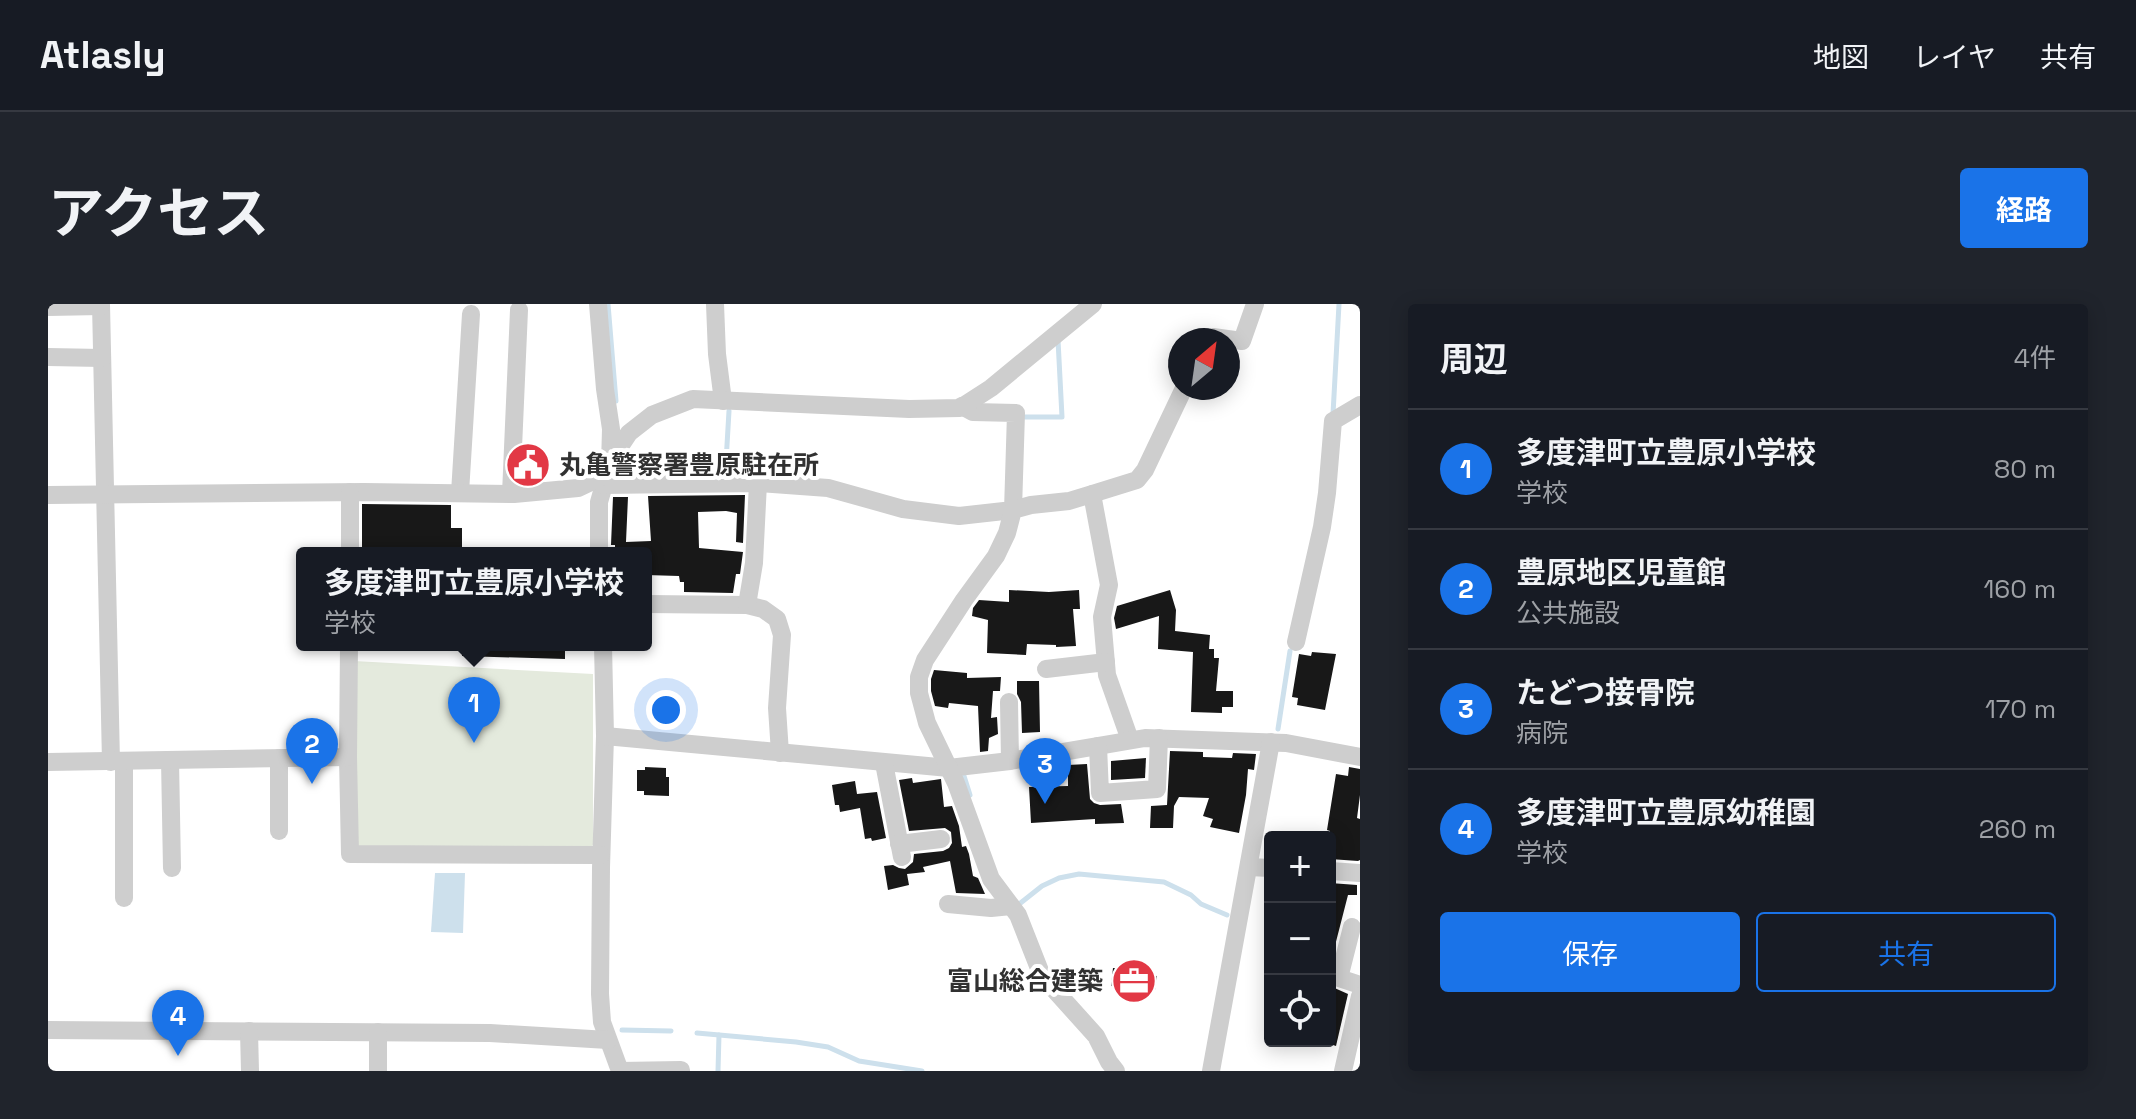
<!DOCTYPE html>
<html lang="ja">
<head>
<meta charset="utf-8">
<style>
  :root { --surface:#171b24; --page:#20242c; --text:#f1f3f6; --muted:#9ea1a6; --line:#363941; --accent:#1a73e8 }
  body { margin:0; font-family:"Space Grotesk","Noto Sans JP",sans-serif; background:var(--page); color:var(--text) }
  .controls { position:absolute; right:24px; bottom:24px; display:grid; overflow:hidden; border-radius:8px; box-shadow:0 4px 20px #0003 }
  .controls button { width:72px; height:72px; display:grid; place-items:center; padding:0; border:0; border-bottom:2px solid var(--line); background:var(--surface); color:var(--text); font:40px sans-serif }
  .compass { position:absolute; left:1120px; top:24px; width:72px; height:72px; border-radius:50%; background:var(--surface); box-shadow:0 4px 20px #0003; rotate:29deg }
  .you { position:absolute; left:618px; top:406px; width:28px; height:28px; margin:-20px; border:6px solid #fff; border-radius:50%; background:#1a73e8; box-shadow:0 0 0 12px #1a73e833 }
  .badge { display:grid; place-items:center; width:52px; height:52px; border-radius:50%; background:var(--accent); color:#fff; font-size:26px; font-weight:700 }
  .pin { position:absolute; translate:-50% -66px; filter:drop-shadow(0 2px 4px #0008) }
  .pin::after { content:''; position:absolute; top:42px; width:28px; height:24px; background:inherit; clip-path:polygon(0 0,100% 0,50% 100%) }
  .popup { position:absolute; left:248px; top:243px; width:356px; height:104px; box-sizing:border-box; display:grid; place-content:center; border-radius:8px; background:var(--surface); filter:drop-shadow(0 2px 6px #0005); font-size:26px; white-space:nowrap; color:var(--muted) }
  .popup b { font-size:30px; color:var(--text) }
  .popup::after { content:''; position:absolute; left:50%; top:100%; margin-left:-16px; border:16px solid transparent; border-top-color:var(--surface) }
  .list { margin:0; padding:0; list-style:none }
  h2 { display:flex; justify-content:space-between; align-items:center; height:104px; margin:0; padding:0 32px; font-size:34px }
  h2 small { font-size:26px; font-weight:400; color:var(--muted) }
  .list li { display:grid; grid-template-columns:52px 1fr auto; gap:24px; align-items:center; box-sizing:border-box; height:120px; padding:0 32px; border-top:2px solid var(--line) }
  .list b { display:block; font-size:30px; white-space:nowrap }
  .list p { margin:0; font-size:26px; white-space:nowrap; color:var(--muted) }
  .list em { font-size:26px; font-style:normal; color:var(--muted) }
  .actions { display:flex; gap:16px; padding:24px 32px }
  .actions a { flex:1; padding:18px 0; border:2px solid var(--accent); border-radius:8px; text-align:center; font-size:28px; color:var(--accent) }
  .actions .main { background:var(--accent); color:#fff }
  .icon { flex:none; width:44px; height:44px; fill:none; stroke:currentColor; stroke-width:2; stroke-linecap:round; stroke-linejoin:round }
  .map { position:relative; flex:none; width:1312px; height:767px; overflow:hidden; border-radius:8px }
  header { display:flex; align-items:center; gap:48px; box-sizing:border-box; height:112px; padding:0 40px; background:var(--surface); border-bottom:2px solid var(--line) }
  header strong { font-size:38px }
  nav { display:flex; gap:44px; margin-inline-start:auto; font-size:28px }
  .intro { display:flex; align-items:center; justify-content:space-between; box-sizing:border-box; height:192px; padding:0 48px }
  h1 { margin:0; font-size:56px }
  .button { padding:20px 36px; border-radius:8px; background:var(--accent); color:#fff; font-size:28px; font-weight:700 }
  main { display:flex; gap:48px; padding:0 48px }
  aside { flex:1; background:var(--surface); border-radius:8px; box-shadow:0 4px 20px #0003 }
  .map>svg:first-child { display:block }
  .green { fill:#e4eadd }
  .water { fill:#cde0ec }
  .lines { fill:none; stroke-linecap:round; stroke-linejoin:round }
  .stream { stroke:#cde0ec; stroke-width:5 }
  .building { fill:#181818 }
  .street { stroke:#cecece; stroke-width:18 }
  .labels { text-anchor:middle; stroke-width:8; stroke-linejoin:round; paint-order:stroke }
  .poi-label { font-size:26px; font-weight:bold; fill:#313131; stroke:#fff; text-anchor:start }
</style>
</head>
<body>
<header>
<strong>Atlasly</strong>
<nav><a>地図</a><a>レイヤ</a><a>共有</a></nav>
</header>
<div class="intro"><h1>アクセス</h1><a class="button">経路</a></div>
<main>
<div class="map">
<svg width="1312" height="767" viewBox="0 0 1312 767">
  <rect width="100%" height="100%" fill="#fff"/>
  <polygon class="green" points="306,357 545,370 545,541 541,546 309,542"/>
  <polygon class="water" points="387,569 417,569 415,629 383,628"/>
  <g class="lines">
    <g class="stream">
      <polyline points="560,0 568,97"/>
      <polyline points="1285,110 1291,0"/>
      <polyline points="973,113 1014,113 1010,36"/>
      <polyline points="677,175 681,107"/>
      <polyline points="1230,425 1242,347"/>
      <polyline points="916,472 922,491"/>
      <polyline points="970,601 994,582 1011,574 1031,570 1116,578 1143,591 1153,600 1179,611"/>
      <polyline points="574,726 623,727"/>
      <polyline points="649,729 748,738 780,743 811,757 874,767"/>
      <polyline points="670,767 671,731"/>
    </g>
  </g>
  <g class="building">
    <polygon points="697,191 695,239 688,238 689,209 678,207 650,208 651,244 695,248 692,270 688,270 685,289 636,288 636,278 632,278 631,272 598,271 598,249 567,249 567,241 563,241 565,193 580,193 578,238 603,237 600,192"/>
    <polygon points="314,200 403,201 403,224 414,224 414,249 314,249"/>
    <polygon points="961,286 1001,288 1031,286 1032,305 1025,305 1028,342 1008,343 1008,341 979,340 978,351 939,349 940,316 924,312 925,304 931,296 961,298"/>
    <polygon points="1122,286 1128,306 1127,327 1162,331 1161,345 1166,345 1166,354 1171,354 1168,387 1185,387 1185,403 1174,403 1174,409 1143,408 1145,348 1110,345 1111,312 1068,325 1066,314 1069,302"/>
    <polygon points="414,341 517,341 517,355 414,352"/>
    <polygon points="1264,348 1288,350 1277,406 1249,401 1250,394 1244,393 1251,350 1263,352"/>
    <polygon points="886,366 919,369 919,374 953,373 952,387 945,387 943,414 949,413 950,430 941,434 940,447 932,448 930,402 901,399 900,404 887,402 883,387 883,375"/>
    <polygon points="969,377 991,377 992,428 974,429 973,398 969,390"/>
    <polygon points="1122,447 1155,448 1155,453 1184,454 1185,449 1208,450 1206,466 1200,465 1198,491 1191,529 1162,523 1165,515 1155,512 1161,494 1131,493 1126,502 1125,524 1102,524 1103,502 1119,501"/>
    <polygon points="1098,454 1097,474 1063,476 1063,457"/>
    <polygon points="1039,460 1042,495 1046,499 1052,501 1073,500 1076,519 1047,520 1047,515 983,519 981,483 1020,482 1020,461"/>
    <polygon points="597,463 618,464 618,473 621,473 621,492 596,491 596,487 589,487 589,466 597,466"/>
    <polygon points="1301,463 1312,465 1312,491 1309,514 1312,515 1312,556 1310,557 1282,555 1282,527 1279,526 1288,470 1300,472"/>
    <polygon points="864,474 865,479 893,475 896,503 904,502 911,522 914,543 918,542 921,550 925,572 930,574 937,590 908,589 902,557 875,563 877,568 859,570 861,581 840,586 836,562 845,561 851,564 857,565 865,558 866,550 895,547 901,544 904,539 903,528 897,524 861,527 851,476"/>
    <polygon points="807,477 809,490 829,488 838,534 824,537 823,534 817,535 812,504 792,508 791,501 787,501 784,481"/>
    <polygon points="1282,579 1309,581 1309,591 1300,591 1282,661"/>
    <polygon points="1065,664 1078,665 1078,668 1109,672 1107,686 1063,682"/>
    <polygon points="1282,682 1300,690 1288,742 1282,740"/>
  </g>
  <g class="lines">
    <g class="street">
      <polyline points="53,0 63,458"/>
      <polyline points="550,0 557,85 563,125 562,160 551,198 551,249"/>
      <polyline points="667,0 669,50 675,97"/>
      <polyline points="0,3 53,2"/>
      <polyline points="1161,36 1165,33 1194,37 1207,0"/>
      <polyline points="0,53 54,54"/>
      <polyline points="555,181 710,179 780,184 855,205 911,212 965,206 968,109 925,108 914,102"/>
      <polyline points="412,189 423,10"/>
      <polyline points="463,190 471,6"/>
      <polyline points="1044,190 1061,281 1054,313 1059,371 1082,436"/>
      <polyline points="0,191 316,188 466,190 530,184 551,174 581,129 604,111 645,95 861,105 912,104 943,84 1045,0"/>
      <polyline points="302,249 302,188"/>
      <polyline points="598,300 699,301 715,305 729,315 734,331 729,404 732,449"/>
      <polyline points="699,301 706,259 710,179"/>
      <polyline points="1248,338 1274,223 1279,189 1285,117 1312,101"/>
      <polyline points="555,341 557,432 553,564 552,690 554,718 572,767"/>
      <polyline points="998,365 1058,358"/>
      <polyline points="961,398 962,457"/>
      <polyline points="557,432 901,464 962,457 1097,434 1238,439 1312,453"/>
      <polyline points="1050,442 1052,489 1109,485 1111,434"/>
      <polyline points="300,453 302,550 553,551"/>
      <polyline points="231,454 231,527"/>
      <polyline points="122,456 124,564"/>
      <polyline points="76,457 76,594"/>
      <polyline points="0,458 300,453 301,341"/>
      <polyline points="836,459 854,553"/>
      <polyline points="851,540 893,535"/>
      <polyline points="1201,563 1222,564"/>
      <polyline points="1282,567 1312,569"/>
      <polyline points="900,600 943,604 963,602"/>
      <polyline points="1304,623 1291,674 1312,681"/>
      <polyline points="0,726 442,729 560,736"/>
      <polyline points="201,727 202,767"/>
      <polyline points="330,767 330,728"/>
      <polyline points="572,767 633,766"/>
      <polyline points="1068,767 1061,758 1048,732 994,672 970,611 943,575 908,479 879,419 871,389 871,373 877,356 916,296 948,252 959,229 965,206 983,201 1021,197 1044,190 1089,176 1097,166 1136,84"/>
      <polyline points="1163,767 1223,438"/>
      <polyline points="1295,767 1312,692"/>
    </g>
  </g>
  <defs>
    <g id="civic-disc" transform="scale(2.3)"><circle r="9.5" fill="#e23845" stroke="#fff"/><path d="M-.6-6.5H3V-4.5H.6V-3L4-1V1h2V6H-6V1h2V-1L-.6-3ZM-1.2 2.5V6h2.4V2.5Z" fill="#fff"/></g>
    <g id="office-disc" transform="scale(2.3)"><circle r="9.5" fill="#e23845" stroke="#fff"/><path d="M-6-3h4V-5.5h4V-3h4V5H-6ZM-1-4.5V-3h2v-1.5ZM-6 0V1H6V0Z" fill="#fff"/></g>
  </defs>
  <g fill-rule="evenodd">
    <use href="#civic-disc" x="480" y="161"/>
    <use href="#office-disc" x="1086" y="677"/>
  </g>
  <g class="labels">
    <g class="poi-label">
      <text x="511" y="170">丸亀警察署豊原駐在所</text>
      <text x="1055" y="686" text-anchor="end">富山総合建築</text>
    </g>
  </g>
</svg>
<div class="controls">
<button>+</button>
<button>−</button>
<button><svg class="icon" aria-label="locate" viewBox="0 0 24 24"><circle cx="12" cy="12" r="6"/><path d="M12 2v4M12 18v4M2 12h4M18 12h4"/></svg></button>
</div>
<svg class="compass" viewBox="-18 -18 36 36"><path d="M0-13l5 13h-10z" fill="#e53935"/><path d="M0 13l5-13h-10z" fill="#9ea1a6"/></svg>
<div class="you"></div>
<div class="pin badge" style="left:426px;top:439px">1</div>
<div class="popup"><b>多度津町立豊原小学校</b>学校</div>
<div class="pin badge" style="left:264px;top:480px">2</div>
<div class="pin badge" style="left:997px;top:500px">3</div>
<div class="pin badge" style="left:130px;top:752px">4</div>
</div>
<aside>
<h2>周辺<small>4件</small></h2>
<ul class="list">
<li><span class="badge">1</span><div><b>多度津町立豊原小学校</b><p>学校</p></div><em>80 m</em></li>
<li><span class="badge">2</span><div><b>豊原地区児童館</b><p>公共施設</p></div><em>160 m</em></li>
<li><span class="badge">3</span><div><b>たどつ接骨院</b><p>病院</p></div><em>170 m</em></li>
<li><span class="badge">4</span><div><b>多度津町立豊原幼稚園</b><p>学校</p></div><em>260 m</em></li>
</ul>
<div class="actions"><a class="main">保存</a><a>共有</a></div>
</aside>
</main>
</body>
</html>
